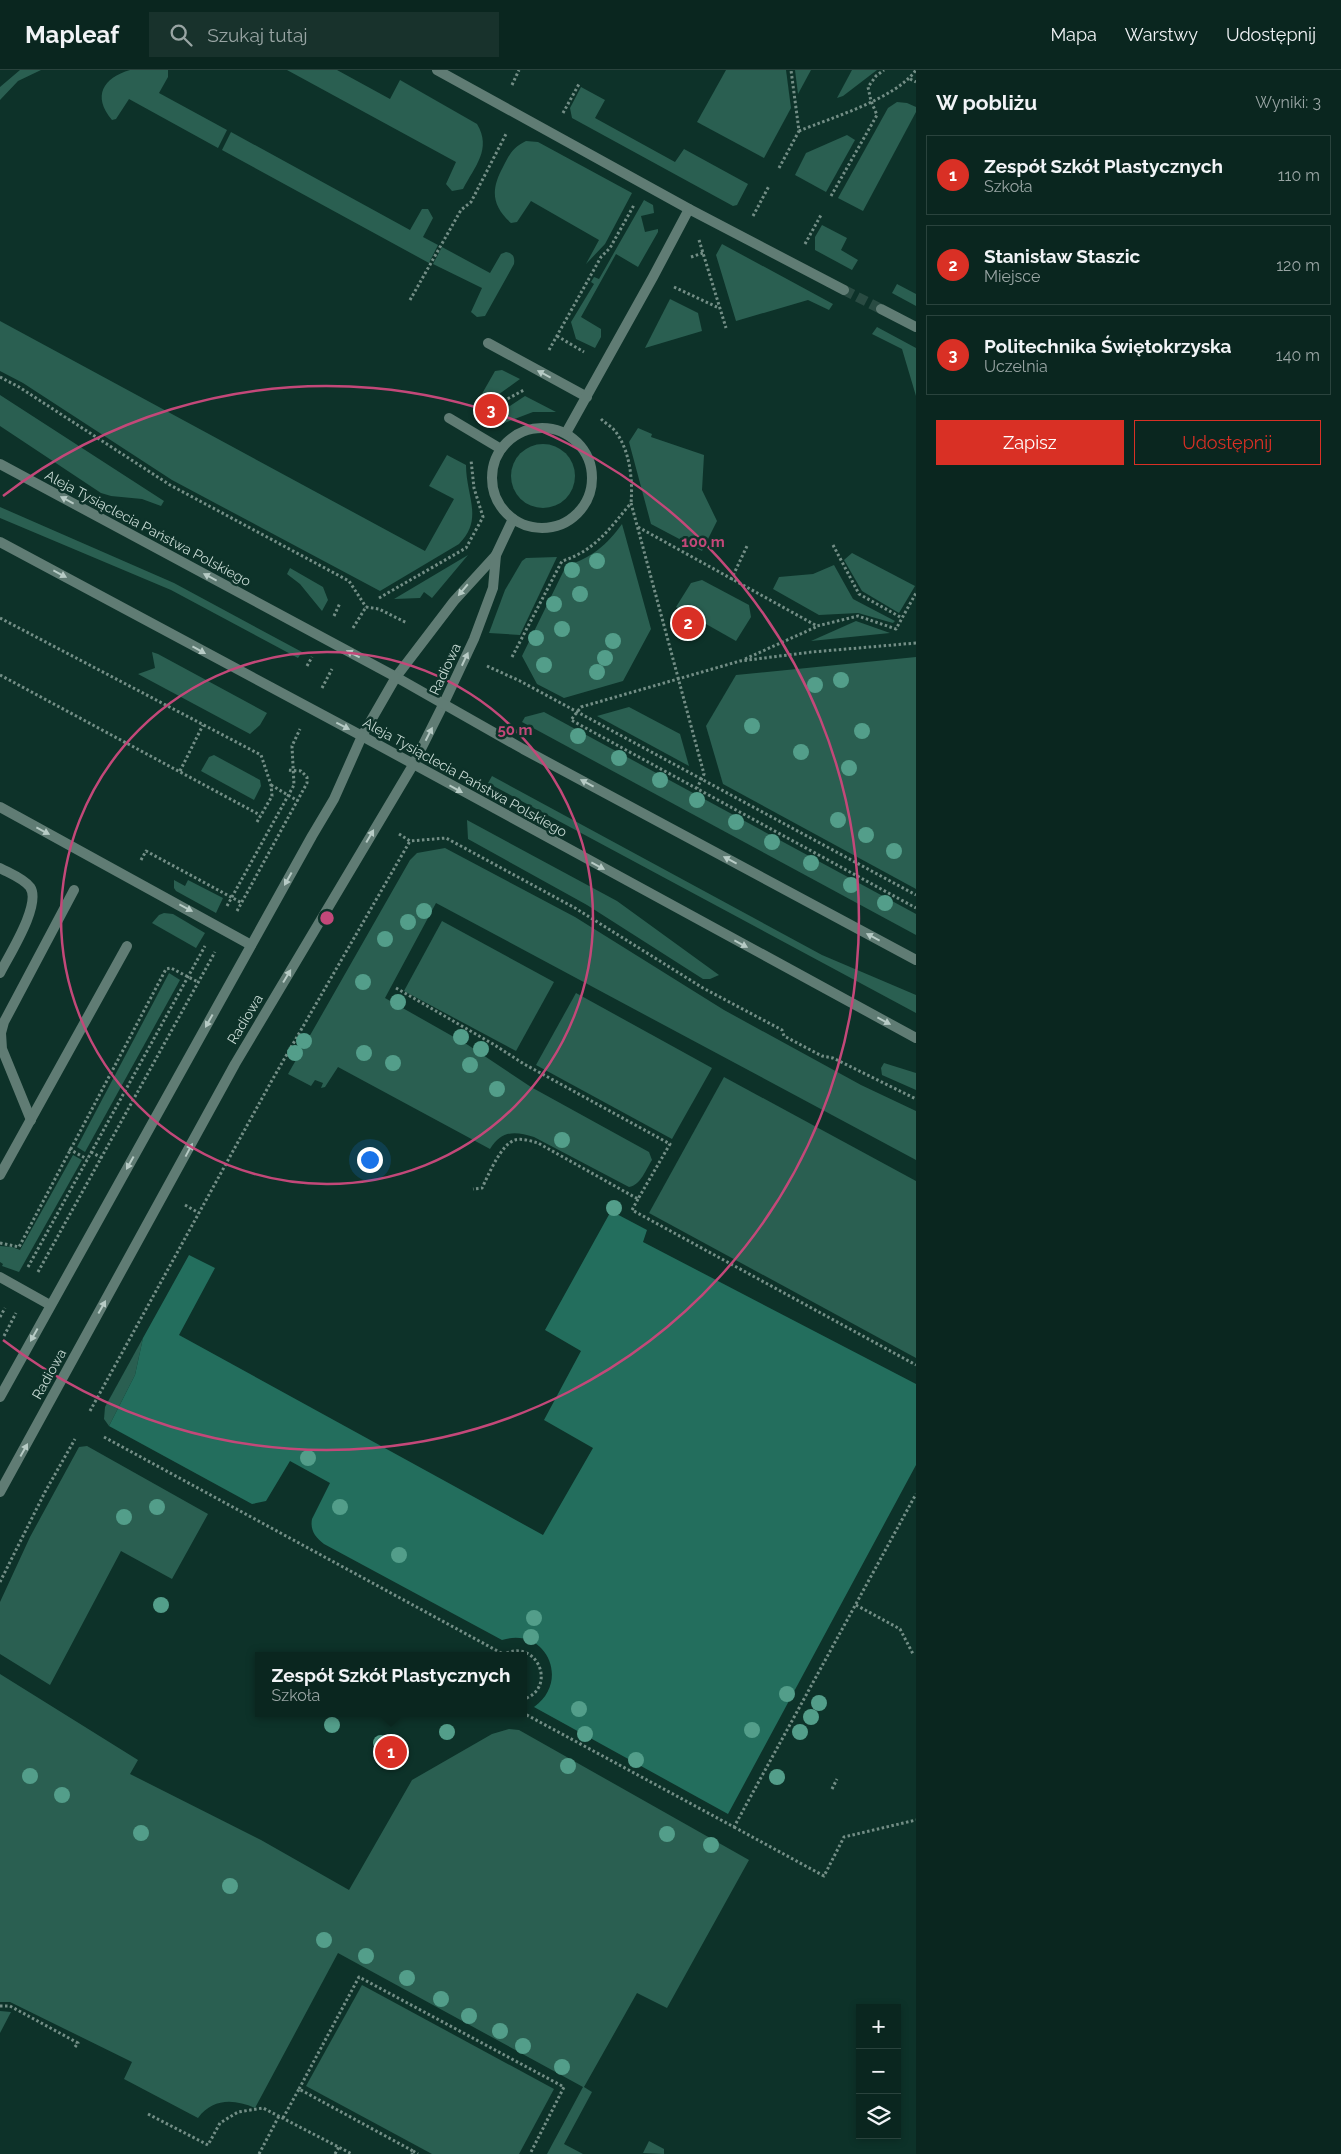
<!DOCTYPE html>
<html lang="pl">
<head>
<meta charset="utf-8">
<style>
  :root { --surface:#0a261f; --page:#18322c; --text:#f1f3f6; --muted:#99a5a4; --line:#2a433d; --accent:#d93025 }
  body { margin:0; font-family:Raleway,sans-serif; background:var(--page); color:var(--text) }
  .controls { position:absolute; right:15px; bottom:15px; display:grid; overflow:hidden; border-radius:0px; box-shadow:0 2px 8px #0003 }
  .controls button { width:45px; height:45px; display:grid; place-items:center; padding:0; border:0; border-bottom:1px solid var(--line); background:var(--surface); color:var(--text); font:25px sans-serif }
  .you { position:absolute; left:369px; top:1089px; width:18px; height:18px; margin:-12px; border:4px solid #fff; border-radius:50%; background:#1a73e8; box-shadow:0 0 0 8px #1a73e833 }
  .badge { display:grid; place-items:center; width:32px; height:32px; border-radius:50%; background:var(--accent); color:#fff; font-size:16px; font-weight:700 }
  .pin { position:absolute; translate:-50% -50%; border:2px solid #fff; box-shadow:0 1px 5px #0006 }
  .popup { position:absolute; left:255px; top:1582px; width:272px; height:65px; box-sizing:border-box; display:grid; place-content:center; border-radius:0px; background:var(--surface); filter:drop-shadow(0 1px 4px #0005); font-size:16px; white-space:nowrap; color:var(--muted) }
  .popup b { font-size:19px; color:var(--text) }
  .popup::after { content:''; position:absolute; left:50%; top:100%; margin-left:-10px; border:10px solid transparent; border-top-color:var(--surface) }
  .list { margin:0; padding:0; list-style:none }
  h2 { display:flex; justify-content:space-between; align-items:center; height:65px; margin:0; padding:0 20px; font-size:21px }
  h2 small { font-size:16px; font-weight:400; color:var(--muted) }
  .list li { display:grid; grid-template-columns:32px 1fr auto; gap:15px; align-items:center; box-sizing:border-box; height:80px; margin:0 10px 10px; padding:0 10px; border:1px solid var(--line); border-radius:0px }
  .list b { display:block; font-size:19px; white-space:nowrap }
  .list p { margin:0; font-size:16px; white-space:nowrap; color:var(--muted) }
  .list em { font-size:16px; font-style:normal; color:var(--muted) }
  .actions { display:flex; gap:10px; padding:15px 20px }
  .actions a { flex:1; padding:11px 0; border:1px solid var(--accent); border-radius:0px; text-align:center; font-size:18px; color:var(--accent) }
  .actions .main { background:var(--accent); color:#fff }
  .icon { flex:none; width:28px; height:28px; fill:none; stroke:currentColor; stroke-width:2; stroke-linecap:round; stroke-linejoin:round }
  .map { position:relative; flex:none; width:916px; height:2084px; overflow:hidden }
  header { display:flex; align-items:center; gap:30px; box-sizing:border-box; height:70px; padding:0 25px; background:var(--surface); border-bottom:1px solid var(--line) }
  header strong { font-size:24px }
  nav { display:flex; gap:28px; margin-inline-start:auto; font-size:18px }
  .search { width:350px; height:45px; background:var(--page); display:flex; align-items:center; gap:12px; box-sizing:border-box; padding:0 18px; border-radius:0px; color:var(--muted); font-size:19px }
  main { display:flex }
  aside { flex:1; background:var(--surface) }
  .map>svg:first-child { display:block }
  .green { fill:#2a5f51 }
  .forest { fill:#236e5d }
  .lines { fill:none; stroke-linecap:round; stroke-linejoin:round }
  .pedestrian-tunnel { stroke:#294b42; stroke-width:10; stroke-dasharray:10 5; stroke-linecap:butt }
  .path { stroke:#738e86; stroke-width:3; stroke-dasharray:2.5 2.5; stroke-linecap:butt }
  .service { stroke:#607c74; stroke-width:10 }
  .pedestrian { stroke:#607c74; stroke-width:10 }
  .minor { stroke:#607c74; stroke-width:10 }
  .tertiary { stroke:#607c74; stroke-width:10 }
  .tree { fill:#539e8a }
  .oneway { fill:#b7cbc5 }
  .ring { fill:none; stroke:#c34879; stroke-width:2.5 }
  .labels { text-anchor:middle; stroke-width:5; stroke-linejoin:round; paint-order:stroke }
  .street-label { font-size:14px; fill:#c6d9d3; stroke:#0d3229 }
  .centre { fill:#c34879; stroke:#0d3229; stroke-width:2.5 }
  .ring-label { font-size:15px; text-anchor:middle; font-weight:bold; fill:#c34879; stroke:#0d3229; stroke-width:5; stroke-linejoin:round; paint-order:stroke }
</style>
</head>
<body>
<header>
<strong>Mapleaf</strong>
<div class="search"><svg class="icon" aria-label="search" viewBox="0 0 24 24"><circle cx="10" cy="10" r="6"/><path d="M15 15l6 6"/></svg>Szukaj tutaj</div>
<nav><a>Mapa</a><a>Warstwy</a><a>Udostępnij</a></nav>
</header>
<main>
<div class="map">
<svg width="916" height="2084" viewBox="0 0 916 2084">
  <rect width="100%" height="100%" fill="#0d3229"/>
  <g class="green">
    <polygon points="20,0 41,0 18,11 0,30 0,17"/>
    <path d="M130,0H168V7L159,23L227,60L218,78L129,29L116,49L112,50C92,26 103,8 130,0Z"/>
    <path d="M287,0H337L390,29L400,10L477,54C492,79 475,96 463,119L452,121L446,114L456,92Z"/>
    <polygon points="726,0 786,0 791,38 764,88 697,52"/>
    <polygon points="795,0 811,0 798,24"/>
    <polygon points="852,0 877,0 843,26 837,28"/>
    <polygon points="581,17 605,30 595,48 675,92 684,79 748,114 737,135 733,136 572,48 570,38"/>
    <polygon points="897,32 907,33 916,37 916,42 863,141 838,128 888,38"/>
    <polygon points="231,62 410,160 422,139 428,139 433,148 423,167 438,175 429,193 222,80"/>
    <polygon points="847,65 855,70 826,122 795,105 806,83"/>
    <path d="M526,71L538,72L632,123L605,174L586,194L599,170L531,131L517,152L511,153C491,135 491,119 503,97C509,85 513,77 526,71Z"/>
    <polygon points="644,130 653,135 654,143 641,146 645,162 658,159 658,162 638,197 616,184 581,247 601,259 601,267 595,278 576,269 571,252 594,214 591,212 594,207 599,209"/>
    <polygon points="822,155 847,168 841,180 858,190 852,200 815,180 815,167"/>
    <polygon points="722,174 833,234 829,240 808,230 736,251 716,185"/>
    <path d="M442,177L490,203L501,184L506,182C513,183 515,187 514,194L485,246L477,247L471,242L482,218L433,194Z"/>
    <polygon points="897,214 916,224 916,236 892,223"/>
    <polygon points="670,229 698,243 702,261 645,278"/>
    <path d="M0,251L425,481L454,429L429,416L447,385L466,395C466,426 484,449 459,474L380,521L172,410L23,313L0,301Z"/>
    <polygon points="877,257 916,278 916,326 902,279 872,264"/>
    <polygon points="502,300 520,309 488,332 479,346 475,336 495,301"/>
    <polygon points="0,325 164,431 161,436 142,429 111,426 101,423 0,356"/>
    <polygon points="525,326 556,342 533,342 499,355 495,352 501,342"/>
    <polygon points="638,358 652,364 651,367 704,385 702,420 717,451 702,481 651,454 629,372"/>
    <circle cx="543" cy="406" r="32"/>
    <polygon points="0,437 174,513 302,582 298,588 171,520 0,448"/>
    <path d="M622,454L651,559L623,611L564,628L537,614L522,586L566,496C591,488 607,475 622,454Z"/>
    <polygon points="852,483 915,516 899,543 862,521 844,490"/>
    <polygon points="468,485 432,528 424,522 420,528 394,529"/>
    <polygon points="557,487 520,565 489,563 505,520 522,491 526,488"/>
    <polygon points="834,495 853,529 895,551 893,553 858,543 819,545 773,519 779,507 813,504"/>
    <polygon points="290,498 323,517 328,530 322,541 300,514 287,504"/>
    <polygon points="702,510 749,535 751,547 736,571 676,537 691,513"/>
    <polygon points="856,551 890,563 811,571"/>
    <polygon points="152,582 158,584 267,643 260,655 250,664 138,604 155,598"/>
    <polygon points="916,587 916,819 723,714 706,656 736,605"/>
    <polygon points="629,637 680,664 689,696 597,646"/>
    <polygon points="544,642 916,844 916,865 522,652 525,647"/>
    <polygon points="214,685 260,710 261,716 254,730 201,701 209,687"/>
    <polygon points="492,706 822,885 916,925 916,943 488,713"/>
    <polygon points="467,750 617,831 719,905 710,909 703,909 587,835 468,769"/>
    <path d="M445,778L575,847L724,940L861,1015L916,1041V1090L436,833L385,928L468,975L531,1017L649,1082L652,1090C646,1099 641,1115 629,1117L534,1067C515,1061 502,1060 490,1079L338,997L325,1017L321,1018L323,1013L315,1010L311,1016L288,1004L410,790L417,783Z"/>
    <polygon points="174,810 185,816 188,810 223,828 216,843 176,821 174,818"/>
    <polygon points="164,843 173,844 205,863 196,878 152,853 159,845"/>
    <polygon points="442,851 554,912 516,981 404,921"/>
    <polygon points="169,903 180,910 85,1082 77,1077"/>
    <polygon points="576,923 712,998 672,1069 536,995"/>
    <polygon points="884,993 916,1003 916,1020 882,1005 881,998"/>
    <polygon points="724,1007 916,1111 916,1288 649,1143"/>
    <polygon points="73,1085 82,1090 19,1202 2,1196 3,1194 0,1192 0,1176 12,1177 20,1180"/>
    <polygon points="143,1268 135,1305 109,1356 104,1349 105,1337"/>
    <polygon points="87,1376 208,1444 172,1509 121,1481 50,1615 0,1584 0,1532 30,1467 79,1377"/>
    <path d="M0,1604L138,1690L130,1704L261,1770L349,1820L412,1710L492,1664L509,1659L519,1660L749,1790L667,1938L637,1923L584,2017L592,2022L564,2074L583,2084H547L583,2017L338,1883L255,2038C234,2029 213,2028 198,2048L124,2009L132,1992L10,1932H0Z"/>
    <polygon points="362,1915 554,2019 519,2084 432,2084 306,2016"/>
    <polygon points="0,1941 11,1942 0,1963"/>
    <polygon points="649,2071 664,2079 664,2084 643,2083"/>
  </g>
  <path class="forest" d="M611,1141L647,1160L643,1172L916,1314V1395L728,1744L534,1637C571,1611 546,1556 502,1570L324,1474C315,1467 310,1460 312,1449L330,1413L290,1391L266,1431L252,1434L109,1356L135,1305L143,1268L189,1185L215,1198L179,1265L543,1465L593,1378L544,1350L581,1281L545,1260Z"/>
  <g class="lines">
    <polyline class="pedestrian-tunnel" points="844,220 881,239"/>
    <g class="path">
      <polyline points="910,9 916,12"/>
      <polyline points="512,15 519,0"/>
      <polyline points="563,43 579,14"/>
      <path d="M799,61C833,47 895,29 916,0"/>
      <polyline points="779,98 799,61 791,0"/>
      <polyline points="831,126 877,45 871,31 868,17 876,6 884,0"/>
      <polyline points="753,146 769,116"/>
      <polyline points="699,170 726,258"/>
      <polyline points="805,174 821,145"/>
      <polyline points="691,187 703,183"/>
      <polyline points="674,217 719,238"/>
      <polyline points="410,230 461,140 471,132 506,64"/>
      <polyline points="557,266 584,282"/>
      <polyline points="549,280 601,187 610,178 634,135"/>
      <polyline points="0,307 19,317 170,415 349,511 366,537"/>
      <polyline points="490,345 496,335 524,320"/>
      <path d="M601,349C605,353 611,356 615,361C630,380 633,410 631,433"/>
      <polyline points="638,457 817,556 858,546 896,559 916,523"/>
      <polyline points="833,475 859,524 902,548"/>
      <polyline points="731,510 747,476"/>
      <polyline points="379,528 466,478 483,447 474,418 471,390"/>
      <polyline points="366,537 379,539 407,553"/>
      <polyline points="334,546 340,533"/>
      <polyline points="0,548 261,685 271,715 272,726 257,752"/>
      <polyline points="353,558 366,537"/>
      <polyline points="916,573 812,582 740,591 581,637 571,650 916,838"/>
      <path d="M512,587L562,491C595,481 610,458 631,433L704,704L697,718"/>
      <polyline points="745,589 816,557"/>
      <polyline points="307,596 312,587"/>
      <polyline points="487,596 520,611 916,825"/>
      <polyline points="0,605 260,745"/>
      <polyline points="322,618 332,599"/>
      <polyline points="180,701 203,655"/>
      <polyline points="271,715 298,731"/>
      <polyline points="399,764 410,771 446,768 575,838 703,918 782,960 784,966 822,986 833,988 916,1029"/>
      <polyline points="141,790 146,781 242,833"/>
      <polyline points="227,836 294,715 292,676 300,659"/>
      <polyline points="237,841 307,713 307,707 301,701 287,700"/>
      <path d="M396,918L493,974L524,994L670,1074L638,1129L538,1073C531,1071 522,1068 515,1070C501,1074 488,1106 482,1118L473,1119"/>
      <polyline points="69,1079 87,1089"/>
      <polyline points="91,1082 102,1088"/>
      <polyline points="638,1129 632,1140 916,1295"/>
      <polyline points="185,1135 199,1143"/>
      <polyline points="0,1173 19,1177 166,899 171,898 198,912"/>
      <polyline points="28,1197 205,876"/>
      <polyline points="38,1202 215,882"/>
      <polyline points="0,1247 5,1238"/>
      <polyline points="4,1266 16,1243"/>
      <polyline points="90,1341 271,1012 410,771"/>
      <polyline points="104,1367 503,1584"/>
      <polyline points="0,1512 45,1422 75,1369"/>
      <polyline points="856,1535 900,1559 913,1584"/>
      <path d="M502,1585C537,1566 558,1618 524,1629"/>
      <polyline points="524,1641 525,1644 734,1757 916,1424"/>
      <polyline points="832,1719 837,1709"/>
      <polyline points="734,1757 824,1806 844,1767 916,1750"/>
      <polyline points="0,1936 10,1936 78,1973 75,1977"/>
      <polyline points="299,2019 359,1907 564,2017 530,2084"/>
      <polyline points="148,2044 208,2075 220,2053 238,2042 263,2038 352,2084"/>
      <polyline points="283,2048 299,2019 413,2081 412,2084"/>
      <polyline points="413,2081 418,2084"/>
      <polyline points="259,2084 279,2046"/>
      <polyline points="335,2084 339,2077"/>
    </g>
    <g class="service">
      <polyline points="488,273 587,327"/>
      <polyline points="449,348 501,379"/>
      <circle cx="542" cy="408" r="50"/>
      <polyline points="566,363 653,207 689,139"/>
      <polyline points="396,607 454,531 496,485"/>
      <polyline points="444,633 474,569 493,518 496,485 513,449"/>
      <polyline points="0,737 251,875"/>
      <path d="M0,798C9,803 23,808 30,817C42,834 9,885 0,903"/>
      <polyline points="31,1050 2,979 1,963 4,952 74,820"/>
      <polyline points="0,1105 127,876"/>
      <polyline points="0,1207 50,1235"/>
    </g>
    <g class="pedestrian">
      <polyline points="437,0 689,139 844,220"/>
      <polyline points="881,239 916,257"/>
    </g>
    <g class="minor">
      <polyline points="0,1327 312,766 334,729 362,666 396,607"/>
      <polyline points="0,1422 235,994 413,695 444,633"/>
    </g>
    <g class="tertiary">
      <polyline points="0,394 396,607 523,679 916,890"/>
      <polyline points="0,472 362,666 916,968"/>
    </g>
  </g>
  <g class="tree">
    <circle cx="597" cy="491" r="8"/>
    <circle cx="572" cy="500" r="8"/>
    <circle cx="580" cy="524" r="8"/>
    <circle cx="554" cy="534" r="8"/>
    <circle cx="562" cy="559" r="8"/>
    <circle cx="536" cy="568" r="8"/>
    <circle cx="613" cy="571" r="8"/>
    <circle cx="605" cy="588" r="8"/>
    <circle cx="544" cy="595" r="8"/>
    <circle cx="597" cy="602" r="8"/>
    <circle cx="841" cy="610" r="8"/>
    <circle cx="815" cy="615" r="8"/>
    <circle cx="752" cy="656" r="8"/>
    <circle cx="862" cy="661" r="8"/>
    <circle cx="578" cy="666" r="8"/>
    <circle cx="801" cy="682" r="8"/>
    <circle cx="619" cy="688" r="8"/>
    <circle cx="849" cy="698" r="8"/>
    <circle cx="660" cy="710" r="8"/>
    <circle cx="697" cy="730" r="8"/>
    <circle cx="838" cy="750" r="8"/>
    <circle cx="736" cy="752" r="8"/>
    <circle cx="866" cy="765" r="8"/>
    <circle cx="772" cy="772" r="8"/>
    <circle cx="894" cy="781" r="8"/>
    <circle cx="811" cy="793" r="8"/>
    <circle cx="851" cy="815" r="8"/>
    <circle cx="885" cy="833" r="8"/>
    <circle cx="424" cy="841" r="8"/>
    <circle cx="408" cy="852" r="8"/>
    <circle cx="385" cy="869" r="8"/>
    <circle cx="363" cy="912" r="8"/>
    <circle cx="398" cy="932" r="8"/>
    <circle cx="461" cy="967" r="8"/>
    <circle cx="304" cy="971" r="8"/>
    <circle cx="481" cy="979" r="8"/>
    <circle cx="295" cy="983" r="8"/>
    <circle cx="364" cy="983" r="8"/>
    <circle cx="393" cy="993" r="8"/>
    <circle cx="470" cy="995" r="8"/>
    <circle cx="497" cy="1019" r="8"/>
    <circle cx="562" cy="1070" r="8"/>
    <circle cx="614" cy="1138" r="8"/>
    <circle cx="308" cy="1388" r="8"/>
    <circle cx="157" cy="1437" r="8"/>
    <circle cx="340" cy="1437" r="8"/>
    <circle cx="124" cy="1447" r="8"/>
    <circle cx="399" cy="1485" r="8"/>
    <circle cx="161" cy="1535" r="8"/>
    <circle cx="534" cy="1548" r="8"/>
    <circle cx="531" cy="1567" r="8"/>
    <circle cx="787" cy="1624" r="8"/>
    <circle cx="819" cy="1633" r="8"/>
    <circle cx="579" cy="1639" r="8"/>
    <circle cx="811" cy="1647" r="8"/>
    <circle cx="332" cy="1655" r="8"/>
    <circle cx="752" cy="1660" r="8"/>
    <circle cx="447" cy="1662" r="8"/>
    <circle cx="800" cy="1662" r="8"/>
    <circle cx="585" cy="1664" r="8"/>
    <circle cx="381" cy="1673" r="8"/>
    <circle cx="636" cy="1690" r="8"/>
    <circle cx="568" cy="1696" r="8"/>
    <circle cx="30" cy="1706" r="8"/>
    <circle cx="777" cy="1707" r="8"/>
    <circle cx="62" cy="1725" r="8"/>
    <circle cx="141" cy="1763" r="8"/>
    <circle cx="667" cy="1764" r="8"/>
    <circle cx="711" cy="1775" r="8"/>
    <circle cx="230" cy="1816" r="8"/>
    <circle cx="324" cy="1870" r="8"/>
    <circle cx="366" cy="1886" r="8"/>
    <circle cx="407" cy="1908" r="8"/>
    <circle cx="441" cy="1929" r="8"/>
    <circle cx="469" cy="1946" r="8"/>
    <circle cx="500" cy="1961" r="8"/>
    <circle cx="523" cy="1976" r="8"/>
    <circle cx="562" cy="1997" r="8"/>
  </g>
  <defs><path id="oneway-solid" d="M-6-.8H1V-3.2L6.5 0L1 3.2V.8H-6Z" transform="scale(1.25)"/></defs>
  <g class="oneway">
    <use href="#oneway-solid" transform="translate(544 304) rotate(-152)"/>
    <use href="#oneway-solid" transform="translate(67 430) rotate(-152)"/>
    <use href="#oneway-solid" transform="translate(60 504) rotate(28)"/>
    <use href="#oneway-solid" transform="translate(210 507) rotate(-152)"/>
    <use href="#oneway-solid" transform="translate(463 520) rotate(130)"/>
    <use href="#oneway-solid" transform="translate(199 580) rotate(29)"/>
    <use href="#oneway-solid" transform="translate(353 584) rotate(-153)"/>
    <use href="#oneway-solid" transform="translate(465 589) rotate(-65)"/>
    <use href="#oneway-solid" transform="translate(343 656) rotate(27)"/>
    <use href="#oneway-solid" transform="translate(429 664) rotate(-63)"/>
    <use href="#oneway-solid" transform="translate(587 713) rotate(-152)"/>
    <use href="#oneway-solid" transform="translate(456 719) rotate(29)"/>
    <use href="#oneway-solid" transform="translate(43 761) rotate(28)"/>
    <use href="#oneway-solid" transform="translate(370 766) rotate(-60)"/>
    <use href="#oneway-solid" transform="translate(730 790) rotate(-152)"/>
    <use href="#oneway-solid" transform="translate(598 796) rotate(28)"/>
    <use href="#oneway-solid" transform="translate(288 809) rotate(119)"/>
    <use href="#oneway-solid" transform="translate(186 838) rotate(28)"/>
    <use href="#oneway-solid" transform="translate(873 867) rotate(-152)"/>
    <use href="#oneway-solid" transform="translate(741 874) rotate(28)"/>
    <use href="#oneway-solid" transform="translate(287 906) rotate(-59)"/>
    <use href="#oneway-solid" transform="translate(209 951) rotate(119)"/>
    <use href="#oneway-solid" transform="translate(884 951) rotate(28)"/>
    <use href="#oneway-solid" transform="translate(189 1080) rotate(-62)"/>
    <use href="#oneway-solid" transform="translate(130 1093) rotate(119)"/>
    <use href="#oneway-solid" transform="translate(102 1237) rotate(-61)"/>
    <use href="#oneway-solid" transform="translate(34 1265) rotate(119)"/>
    <use href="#oneway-solid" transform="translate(24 1380) rotate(-61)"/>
  </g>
  <g class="ring">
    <circle cx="327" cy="848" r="266"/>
    <path d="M3 426A532 532 0 1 1 3 1270"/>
  </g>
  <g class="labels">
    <g class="street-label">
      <text transform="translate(148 458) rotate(28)" y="5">Aleja Tysiąclecia Państwa Polskiego</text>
      <text transform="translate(445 599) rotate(-65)" y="5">Radiowa</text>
      <text transform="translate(465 707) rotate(29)" y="5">Aleja Tysiąclecia Państwa Polskiego</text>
      <text transform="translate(245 949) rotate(-59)" y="5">Radiowa</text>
      <text transform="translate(49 1304) rotate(-61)" y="5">Radiowa</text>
    </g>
  </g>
  <circle cx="327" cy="848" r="8" class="centre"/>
  <g class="ring-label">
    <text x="703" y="477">100 m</text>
    <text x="515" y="665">50 m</text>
  </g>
</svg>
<div class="controls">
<button>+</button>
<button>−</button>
<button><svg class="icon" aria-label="layers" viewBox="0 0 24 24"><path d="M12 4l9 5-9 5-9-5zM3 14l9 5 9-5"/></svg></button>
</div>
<div class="you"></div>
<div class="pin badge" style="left:391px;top:1682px">1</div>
<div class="popup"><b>Zespół Szkół Plastycznych</b>Szkoła</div>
<div class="pin badge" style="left:688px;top:553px">2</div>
<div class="pin badge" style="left:491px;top:340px">3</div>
</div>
<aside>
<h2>W pobliżu<small>Wyniki: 3</small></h2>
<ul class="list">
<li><span class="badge">1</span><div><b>Zespół Szkół Plastycznych</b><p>Szkoła</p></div><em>110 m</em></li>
<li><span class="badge">2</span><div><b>Stanisław Staszic</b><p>Miejsce</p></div><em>120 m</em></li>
<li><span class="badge">3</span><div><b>Politechnika Świętokrzyska</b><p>Uczelnia</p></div><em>140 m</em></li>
</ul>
<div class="actions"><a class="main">Zapisz</a><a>Udostępnij</a></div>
</aside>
</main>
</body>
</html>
